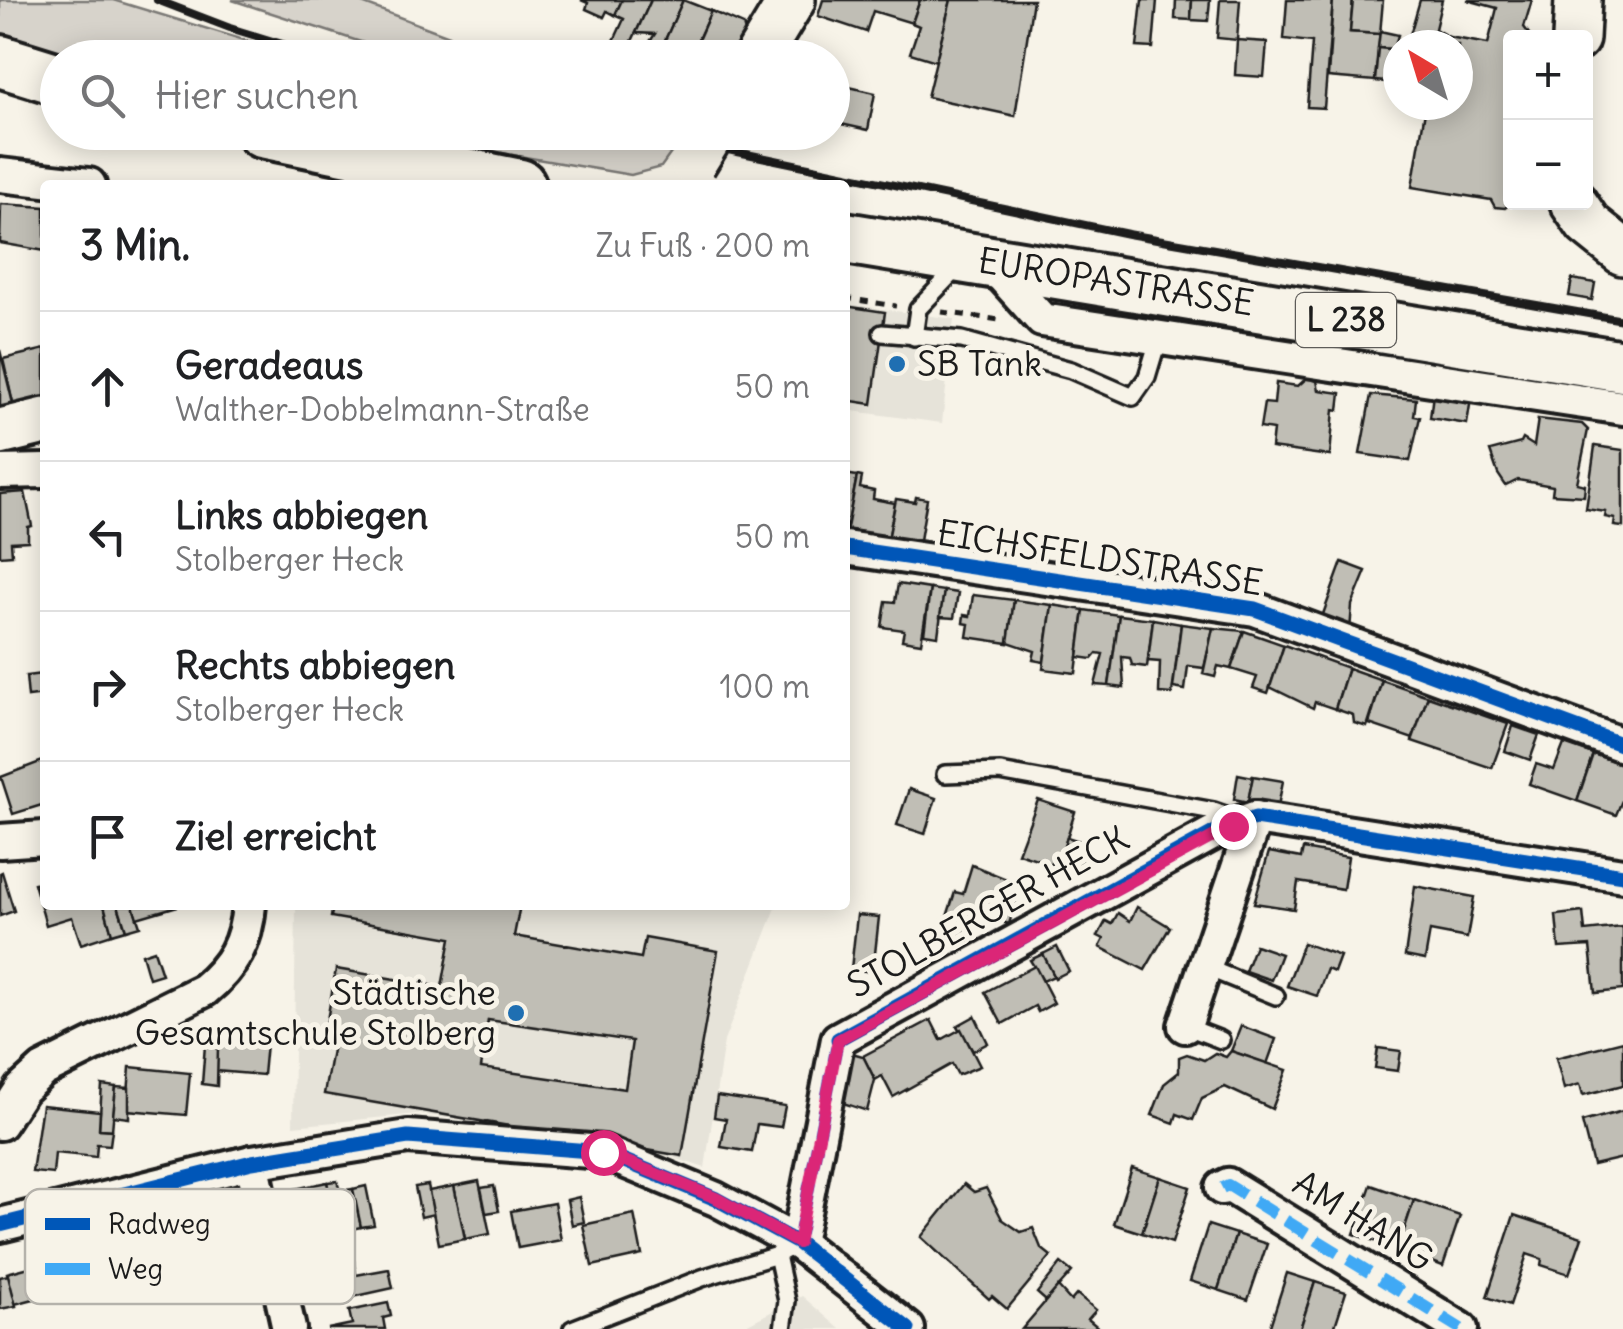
<!DOCTYPE html>
<html lang="de">
<head>
<meta charset="utf-8">
<style>
  :root { --surface:#fff; --page:#f6f6f6; --text:#202124; --muted:#757577; --line:#e0e0e0 }
  body { margin:0; font-family:Delius,sans-serif; background:var(--page); color:var(--text) }
  .controls { position:absolute; right:30px; top:30px; display:grid; overflow:hidden; border-radius:10px; box-shadow:0 5px 25px #0003 }
  .controls button { width:90px; height:90px; display:grid; place-items:center; padding:0; border:0; border-bottom:2px solid var(--line); background:var(--surface); color:var(--text); font:50px sans-serif }
  .compass { position:absolute; left:1383px; top:30px; width:90px; height:90px; border-radius:50%; background:var(--surface); box-shadow:0 5px 25px #0003; rotate:322deg }
  .stop { position:absolute; width:30px; height:30px; margin:-22px; border:8px solid #db2777; border-radius:50%; background:#fff }
  .stop.end { background:#db2777; border-color:#fff; box-shadow:0 2px 10px #0008 }
  .list { margin:0; padding:0; list-style:none }
  h2 { display:flex; justify-content:space-between; align-items:center; height:130px; margin:0; padding:0 40px; font-size:42px }
  h2 small { font-size:32px; font-weight:400; color:var(--muted) }
  .list li { display:grid; grid-template-columns:65px 1fr auto; gap:30px; align-items:center; box-sizing:border-box; height:150px; padding:0 40px; border-top:2px solid var(--line) }
  .list b { display:block; font-size:38px; white-space:nowrap }
  .list p { margin:0; font-size:32px; white-space:nowrap; color:var(--muted) }
  .list em { font-size:32px; font-style:normal; color:var(--muted) }
  .icon { flex:none; width:55px; height:55px; fill:none; stroke:currentColor; stroke-width:2; stroke-linecap:round; stroke-linejoin:round }
  .map { position:relative; flex:none; width:1623px; height:1329px; overflow:hidden }
  .search { position:absolute; background:var(--surface); box-shadow:0 5px 25px #0003; left:40px; top:40px; width:810px; height:110px; display:flex; align-items:center; gap:25px; box-sizing:border-box; padding:0 35px; border-radius:55px; color:var(--muted); font-size:38px }
  .panel { position:absolute; background:var(--surface); box-shadow:0 5px 25px #0003; left:40px; top:180px; width:810px; height:730px; border-radius:10px }
  .map>svg:first-child { display:block }
  .built { fill:#e6e3d9 }
  .green { fill:#d7d3cb; stroke:#7a7874; stroke-width:2.5 }
  .building { fill:#c0beb5; stroke:#1c1c1c; stroke-width:2.5; fill-rule:evenodd }
  .lines { fill:none; stroke-linecap:round; stroke-linejoin:round }
  .lane-casing { stroke:#1c1c1c; stroke-width:22 }
  .street-casing { stroke:#1c1c1c; stroke-width:40 }
  .secondary-casing { stroke:#1c1c1c; stroke-width:52 }
  .primary-casing { stroke:#1c1c1c; stroke-width:58 }
  .path { stroke:#1c1c1c; stroke-width:5; stroke-dasharray:8 8; stroke-linecap:butt }
  .lane { stroke:#f7f3e8; stroke-width:15 }
  .street { stroke:#f7f3e8; stroke-width:32 }
  .secondary { stroke:#f7f3e8; stroke-width:45 }
  .primary { stroke:#f7f3e8; stroke-width:50 }
  .rail { stroke:#1c1c1c; stroke-width:8 }
  .secondary-bridge-casing { stroke:#1c1c1c; stroke-width:52; stroke-linecap:butt }
  .secondary-bridge { stroke:#f7f3e8; stroke-width:45 }
  .quiet { stroke:#3fa9f5; stroke-width:12; stroke-dasharray:25 12; stroke-linecap:butt }
  .cycleway-casing { stroke:#f7f3e8; stroke-width:21 }
  .cycleway { stroke:#0057b8; stroke-width:15 }
  .route { stroke:#db2777; stroke-width:12 }
  .poi-dot { fill:#1f6fb2; stroke:#f7f3e8; stroke-width:4 }
  .labels { text-anchor:middle; stroke-width:10; stroke-linejoin:round; paint-order:stroke }
  .shield { fill:#f7f3e8; stroke:#5e5c59; stroke-width:2.5 }
  .shield-label { font-size:32px; font-weight:bold; fill:#1c1c1c }
  .street-label { font-size:35px; fill:#1c1c1c; stroke:#f7f3e8 }
  .poi-label { font-size:35px; fill:#1c1c1c; stroke:#f7f3e8; text-anchor:start }
  .key { fill:#f7f3e8; stroke:#b5b2ab; stroke-width:2.5 }
  .key-label { font-size:28px; fill:#1c1c1c }
</style>
</head>
<body>
<div class="map">
<svg width="1623" height="1329" viewBox="0 0 1623 1329">
  <rect width="100%" height="100%" fill="#f7f3e8"/>
  <filter id="ink" filterUnits="userSpaceOnUse"><feTurbulence type="fractalNoise" baseFrequency=".01" numOctaves="2"/><feDisplacementMap in="SourceGraphic" scale="20" xChannelSelector="R" yChannelSelector="G"/><feConvolveMatrix kernelMatrix="1 2 1 2 8 2 1 2 1" color-interpolation-filters="sRGB"/></filter>
  <g filter="url(#ink)">
    <g class="built">
      <polygon points="845,304 954,319 942,423 845,410"/>
      <polygon points="296,905 777,905 724,1041 705,1168 613,1138 417,1114 293,1126"/>
      <polygon points="802,1296 840,1329 738,1329"/>
    </g>
    <g class="green">
      <polygon points="0,0 113,0 300,57 82,57 0,37"/>
      <polygon points="232,0 354,0 505,57 407,57"/>
      <polygon points="384,133 588,133 671,153 661,167 631,175"/>
    </g>
    <g class="building">
      <polygon points="581,0 622,0 615,15 607,11 604,17 586,9 588,3"/>
      <polygon points="622,0 651,0 627,52 612,45 624,19 615,15"/>
      <polygon points="651,0 683,0 657,58 639,58 655,34 636,33"/>
      <polygon points="683,0 711,11 690,57 681,46 674,47 674,58 657,58"/>
      <polygon points="823,0 920,0 912,23 873,11 866,32 818,16"/>
      <polygon points="920,0 951,0 936,61 910,53 919,26 912,23"/>
      <polygon points="951,0 1033,0 1015,116 927,97"/>
      <polygon points="1142,0 1157,0 1153,48 1137,47"/>
      <polygon points="1176,0 1192,0 1191,20 1175,19"/>
      <polygon points="1192,0 1210,0 1208,21 1191,20"/>
      <polygon points="1220,0 1240,0 1237,40 1217,38"/>
      <polygon points="1287,0 1333,0 1324,108 1307,107 1312,42 1284,39"/>
      <polygon points="1333,0 1353,0 1350,32 1380,34 1375,81 1328,77"/>
      <polygon points="1353,0 1383,0 1380,34 1350,32"/>
      <polygon points="1420,0 1442,0 1435,29 1449,37 1447,45 1407,45"/>
      <polygon points="1467,0 1532,0 1524,27 1532,38 1510,38 1508,184 1512,202 1505,208 1495,207 1491,200 1412,187 1426,105 1458,105 1458,45 1447,45 1449,37 1488,44 1497,8"/>
      <polygon points="711,11 743,25 746,35 732,58 690,58"/>
      <polygon points="1380,31 1398,35 1394,49 1378,48"/>
      <polygon points="1237,40 1267,42 1264,77 1235,75"/>
      <polygon points="1378,48 1398,50 1398,83 1375,81"/>
      <polygon points="832,83 875,93 868,130 832,122"/>
      <polygon points="1,204 45,207 45,251 0,243"/>
      <polygon points="1572,279 1595,283 1592,300 1569,296"/>
      <polygon points="845,306 885,312 872,404 845,400"/>
      <polygon points="45,349 45,401 14,408 3,359"/>
      <polygon points="0,350 14,408 0,412"/>
      <polygon points="1308,377 1317,381 1319,390 1341,393 1339,410 1334,409 1330,456 1271,448 1273,430 1260,428 1264,403 1274,404 1276,383 1298,386"/>
      <polygon points="1434,386 1472,392 1467,424 1430,418"/>
      <polygon points="1371,395 1416,399 1414,416 1420,417 1410,461 1360,454"/>
      <polygon points="1538,419 1582,424 1588,430 1577,483 1585,485 1584,496 1552,494 1553,486 1518,480 1506,486 1498,474 1490,451 1521,443 1523,439 1534,446"/>
      <polygon points="1595,446 1623,450 1623,527 1614,526 1615,519 1605,517 1606,512 1586,509"/>
      <polygon points="845,474 857,476 846,533 845,533"/>
      <polygon points="857,476 862,477 860,488 874,491 873,499 895,503 888,540 846,533"/>
      <polygon points="25,492 32,526 28,527 28,541 11,542 12,555 0,556 0,494"/>
      <polygon points="916,497 927,499 919,546 888,540 896,499 915,502"/>
      <polygon points="1342,562 1366,571 1352,605 1350,631 1322,617"/>
      <polygon points="898,584 930,589 921,643 902,640 904,630 882,627 886,601 895,602"/>
      <polygon points="930,589 944,591 938,636 924,634"/>
      <polygon points="944,591 958,593 954,618 940,617"/>
      <polygon points="973,595 1014,600 1008,643 967,637 969,624 963,623 964,615 970,616"/>
      <polygon points="1014,600 1052,605 1044,662 1033,660 1035,651 1008,642"/>
      <polygon points="1052,605 1084,610 1076,673 1043,669"/>
      <polygon points="1084,610 1119,615 1109,686 1095,685 1103,654 1097,653 1092,659 1078,657"/>
      <polygon points="1119,615 1153,619 1147,667 1132,665 1130,658 1122,657 1124,688 1109,686"/>
      <polygon points="1153,619 1181,624 1172,694 1159,693 1160,662 1148,661"/>
      <polygon points="1181,624 1213,628 1204,668 1188,666 1185,690 1173,688"/>
      <polygon points="1213,628 1244,631 1231,669 1218,666 1215,677 1203,674"/>
      <polygon points="1244,631 1284,645 1268,693 1253,688 1257,677 1231,669"/>
      <polygon points="1284,645 1348,668 1335,709 1315,702 1313,708 1270,687"/>
      <polygon points="1348,668 1382,680 1367,727 1354,723 1353,715 1335,709"/>
      <polygon points="42,674 45,695 28,697 26,676"/>
      <polygon points="1382,680 1428,696 1413,739 1369,724"/>
      <polygon points="1428,696 1508,724 1492,768 1412,741"/>
      <polygon points="1513,726 1539,735 1530,760 1505,751"/>
      <polygon points="1564,744 1593,754 1577,801 1529,784 1536,764 1554,770"/>
      <polygon points="1593,754 1623,764 1623,798 1616,815 1577,801"/>
      <polygon points="45,760 45,804 13,814 1,777"/>
      <polygon points="1238,774 1253,777 1248,802 1234,799"/>
      <polygon points="1253,776 1283,781 1278,806 1248,801"/>
      <polygon points="909,789 936,798 925,834 897,825"/>
      <polygon points="1038,800 1075,812 1058,866 1018,853"/>
      <polygon points="1067,837 1086,843 1077,872 1058,866"/>
      <polygon points="1303,849 1348,857 1343,889 1298,882 1294,909 1254,903 1269,852 1301,858"/>
      <polygon points="972,865 1021,885 1009,924 977,914 969,941 942,932 955,892 963,894"/>
      <polygon points="2,872 14,911 0,916 0,873"/>
      <polygon points="45,880 45,905 104,905 112,934 81,944 72,917 46,925 34,883"/>
      <polygon points="1415,886 1474,897 1467,938 1430,931 1425,960 1405,956"/>
      <polygon points="104,905 118,905 126,930 112,934"/>
      <polygon points="118,905 133,905 140,926 126,930"/>
      <polygon points="133,905 181,905 137,918"/>
      <path d="M333,905H520L514,936L641,958L645,938L718,951L682,1156L324,1094L336,1028L326,1026L336,969L442,987L451,938L331,917ZM488,1020L632,1041L625,1089L481,1068Z"/>
      <polygon points="1137,907 1170,927 1145,970 1100,947 1104,939 1098,936 1106,921 1112,924 1118,913 1130,921"/>
      <polygon points="1583,912 1585,931 1623,927 1623,990 1595,993 1590,946 1559,948 1556,915"/>
      <polygon points="857,915 879,917 873,972 851,969"/>
      <polygon points="1303,943 1340,956 1334,972 1327,969 1317,996 1287,986"/>
      <polygon points="1255,945 1281,954 1271,980 1245,971"/>
      <polygon points="1057,947 1069,971 1055,978 1043,954"/>
      <polygon points="154,950 162,974 149,978 142,954"/>
      <polygon points="1043,954 1054,976 1043,981 1030,960"/>
      <polygon points="1035,966 1054,1003 1038,1012 1035,1006 1002,1024 985,992"/>
      <polygon points="975,1016 988,1043 973,1051 957,1026"/>
      <polygon points="931,1020 941,1040 961,1029 980,1066 958,1075 952,1064 893,1097 882,1076 875,1080 863,1056"/>
      <polygon points="1241,1026 1276,1039 1267,1064 1231,1051"/>
      <polygon points="220,1028 267,1033 263,1075 216,1071"/>
      <polygon points="1623,1041 1623,1085 1583,1095 1580,1084 1564,1089 1556,1058"/>
      <polygon points="205,1045 218,1047 217,1086 202,1084"/>
      <polygon points="1378,1048 1401,1051 1398,1071 1375,1068"/>
      <polygon points="1231,1051 1287,1070 1272,1109 1225,1087 1202,1098 1193,1120 1177,1114 1174,1123 1152,1115 1164,1084 1179,1072 1179,1057 1187,1054 1204,1060 1215,1053 1226,1057"/>
      <polygon points="852,1053 863,1056 875,1080 867,1111 837,1101"/>
      <polygon points="130,1067 190,1073 186,1115 127,1110"/>
      <polygon points="102,1085 116,1087 112,1130 99,1129"/>
      <polygon points="116,1087 129,1088 129,1118 113,1116"/>
      <polygon points="717,1096 785,1106 781,1127 757,1124 752,1152 721,1147 726,1119 714,1117"/>
      <polygon points="42,1105 100,1111 99,1129 112,1130 110,1145 97,1144 96,1157 55,1153 53,1174 32,1172"/>
      <polygon points="1623,1111 1623,1158 1593,1165 1582,1122"/>
      <polygon points="1132,1168 1160,1177 1142,1233 1114,1224"/>
      <polygon points="1160,1177 1190,1187 1172,1243 1142,1233"/>
      <polygon points="337,1181 340,1191 353,1189 361,1227 337,1232 327,1182"/>
      <polygon points="479,1181 490,1234 465,1239 454,1186"/>
      <polygon points="327,1182 337,1232 317,1237 313,1215 301,1218 295,1189"/>
      <polygon points="964,1184 974,1192 986,1188 1002,1219 1021,1232 1033,1228 1041,1248 1051,1256 1007,1309 992,1296 989,1299 921,1237"/>
      <polygon points="428,1185 434,1214 421,1217 415,1187"/>
      <polygon points="1371,1185 1414,1200 1398,1249 1354,1234"/>
      <polygon points="366,1186 374,1225 361,1227 353,1189"/>
      <polygon points="454,1186 465,1239 439,1244 429,1191"/>
      <polygon points="494,1186 499,1211 486,1213 481,1188"/>
      <polygon points="579,1197 584,1222 572,1225 567,1200"/>
      <polygon points="1414,1200 1460,1216 1443,1266 1398,1249"/>
      <polygon points="554,1203 561,1240 518,1248 511,1211"/>
      <polygon points="634,1214 642,1255 592,1266 583,1225"/>
      <polygon points="1514,1215 1582,1237 1569,1274 1541,1265 1542,1259 1527,1254 1510,1305 1487,1297"/>
      <polygon points="1208,1225 1236,1234 1218,1290 1190,1281"/>
      <polygon points="1236,1234 1267,1244 1248,1300 1218,1290"/>
      <polygon points="353,1255 356,1275 389,1269 393,1288 321,1304 316,1262"/>
      <polygon points="1061,1263 1072,1272 1046,1301 1037,1293"/>
      <polygon points="33,1266 41,1297 15,1304 7,1273"/>
      <polygon points="1287,1273 1315,1282 1300,1329 1269,1329"/>
      <polygon points="8,1275 16,1306 0,1309 0,1277"/>
      <polygon points="1315,1282 1346,1292 1334,1329 1300,1329"/>
      <polygon points="1058,1287 1071,1301 1077,1294 1096,1310 1088,1319 1100,1329 1022,1329"/>
      <polygon points="388,1303 391,1316 383,1318 385,1329 328,1329 352,1324 349,1311"/>
    </g>
    <g class="lines">
      <g class="lane-casing">
        <g id="lane">
          <polyline points="882,333 962,340 1071,370 1133,397 1147,377 1159,337"/>
          <polyline points="914,337 918,309 958,267"/>
          <polyline points="945,774 1000,772 1214,811 1228,816 1233,826"/>
          <polyline points="1205,967 1276,996"/>
          <polyline points="1185,1026 1221,1040"/>
          <polyline points="777,1255 787,1301 783,1329"/>
          <polyline points="572,1329 702,1278 777,1255 797,1244"/>
        </g>
      </g>
      <g class="street-casing">
        <g id="street">
          <polyline points="0,175 89,185"/>
          <polyline points="989,261 1042,320 1623,408"/>
          <polyline points="0,472 45,471"/>
          <polyline points="845,548 1255,609 1623,745"/>
          <polyline points="0,841 45,838"/>
          <polyline points="1185,1026 1255,818"/>
          <path d="M0,1123L22,1089L43,1070L204,990C233,966 246,943 249,905"/>
          <polyline points="252,1162 289,1329"/>
          <polyline points="1222,1188 1228,1185 1461,1329"/>
          <polyline points="0,1225 252,1162 408,1137 603,1152 716,1199 798,1243 908,1329"/>
          <polyline points="798,1243 838,1039 1217,831 1255,818 1623,875"/>
        </g>
      </g>
      <g class="secondary-casing">
        <g id="secondary">
          <polyline points="1576,38 1578,0"/>
          <polyline points="757,58 792,0"/>
          <polyline points="1573,202 1588,224 1623,252"/>
          <polyline points="0,432 45,421"/>
        </g>
      </g>
      <g class="primary-casing">
        <g id="primary">
          <polyline points="0,61 58,79"/>
          <polyline points="262,132 520,185"/>
          <polyline points="845,238 1623,366"/>
        </g>
      </g>
      <g class="path">
        <polyline points="845,298 896,306"/>
        <polyline points="942,312 1000,320"/>
      </g>
      <use href="#lane" class="lane"/>
      <use href="#street" class="street"/>
      <use href="#secondary" class="secondary"/>
      <use href="#primary" class="primary"/>
      <g class="rail">
        <polyline points="157,0 230,28 328,58"/>
        <polyline points="642,132 1128,234 1623,320"/>
      </g>
      <g class="secondary-bridge-casing">
        <polyline id="secondary-bridge" points="693,163 712,132"/>
      </g>
      <use href="#secondary-bridge" class="secondary-bridge"/>
      <g class="quiet">
        <polyline points="1222,1188 1228,1185 1461,1329"/>
        <polyline points="798,1243 838,1039"/>
      </g>
      <g class="cycleway-casing">
        <g id="cycleway">
          <polyline points="845,548 1255,609 1623,745"/>
          <polyline points="838,1039 1217,831 1255,818 1623,875"/>
          <polyline points="0,1225 252,1162 408,1137 603,1152 716,1199 798,1243 908,1329"/>
        </g>
      </g>
      <use href="#cycleway" class="cycleway"/>
    </g>
  </g>
  <g class="lines" filter="url(#ink)">
    <polyline class="route" points="603,1152 716,1198 798,1243 838,1040 1233,826"/>
  </g>
  <g class="poi-dot">
    <circle cx="897" cy="364" r="10"/>
    <circle cx="516" cy="1013" r="10"/>
  </g>
  <g class="labels">
    <rect class="shield" x="1296" y="293" width="100" height="54" rx="8"/>
    <g class="shield-label">
      <text x="1346" y="331">L 238</text>
    </g>
    <g class="street-label">
      <text transform="translate(1116 282) rotate(9)" y="12">EUROPASTRASSE</text>
      <text transform="translate(1100 558) rotate(9)" y="12">EICHSFELDSTRASSE</text>
      <text transform="translate(988 912) rotate(-29)" y="12">STOLBERGER HECK</text>
      <text transform="translate(1363 1221) rotate(32)" y="12">AM HANG</text>
    </g>
    <g class="poi-label">
      <text x="917" y="376">SB Tank</text>
      <text x="496" y="1005" text-anchor="end">Städtische<tspan x="496" dy="40">Gesamtschule Stolberg</tspan></text>
    </g>
  </g>
  <rect x="25" y="1189" width="330" height="115" rx="15" class="key"/>
  <rect x="45" y="1218" width="45" height="12" fill="#0057b8"/>
  <rect x="45" y="1263" width="45" height="12" fill="#3fa9f5"/>
  <g class="key-label">
    <text x="108" y="1234">Radweg</text>
    <text x="108" y="1279">Weg</text>
  </g>
</svg>
<div class="controls">
<button>+</button>
<button>−</button>
</div>
<svg class="compass" viewBox="-18 -18 36 36"><path d="M0-13l5 13h-10z" fill="#e53935"/><path d="M0 13l5-13h-10z" fill="#757577"/></svg>
<div class="stop" style="left:603px;top:1152px"></div>
<div class="stop end" style="left:1233px;top:826px"></div>
<div class="search"><svg class="icon" aria-label="search" viewBox="0 0 24 24"><circle cx="10" cy="10" r="6"/><path d="M15 15l6 6"/></svg>Hier suchen</div>
<section class="panel">
<h2>3 Min.<small>Zu Fuß · 200 m</small></h2>
<ul class="list">
<li><svg class="icon" aria-label="ahead" viewBox="0 0 24 24"><path d="M12 20V5M6 11l6-6 6 6"/></svg><div><b>Geradeaus</b><p>Walther-Dobbelmann-Straße</p></div><em>50 m</em></li>
<li><svg class="icon" aria-label="left" viewBox="0 0 24 24"><path d="M17 20v-9H6M10 6l-5 5 5 5"/></svg><div><b>Links abbiegen</b><p>Stolberger Heck</p></div><em>50 m</em></li>
<li><svg class="icon" aria-label="right" viewBox="0 0 24 24"><path d="M7 20v-9h11M14 6l5 5-5 5"/></svg><div><b>Rechts abbiegen</b><p>Stolberger Heck</p></div><em>100 m</em></li>
<li><svg class="icon" aria-label="arrive" viewBox="0 0 24 24"><path d="M6 21V4h12l-3 4 3 4H6"/></svg><div><b>Ziel erreicht</b></div></li>
</ul>
</section>
</div>
</body>
</html>
